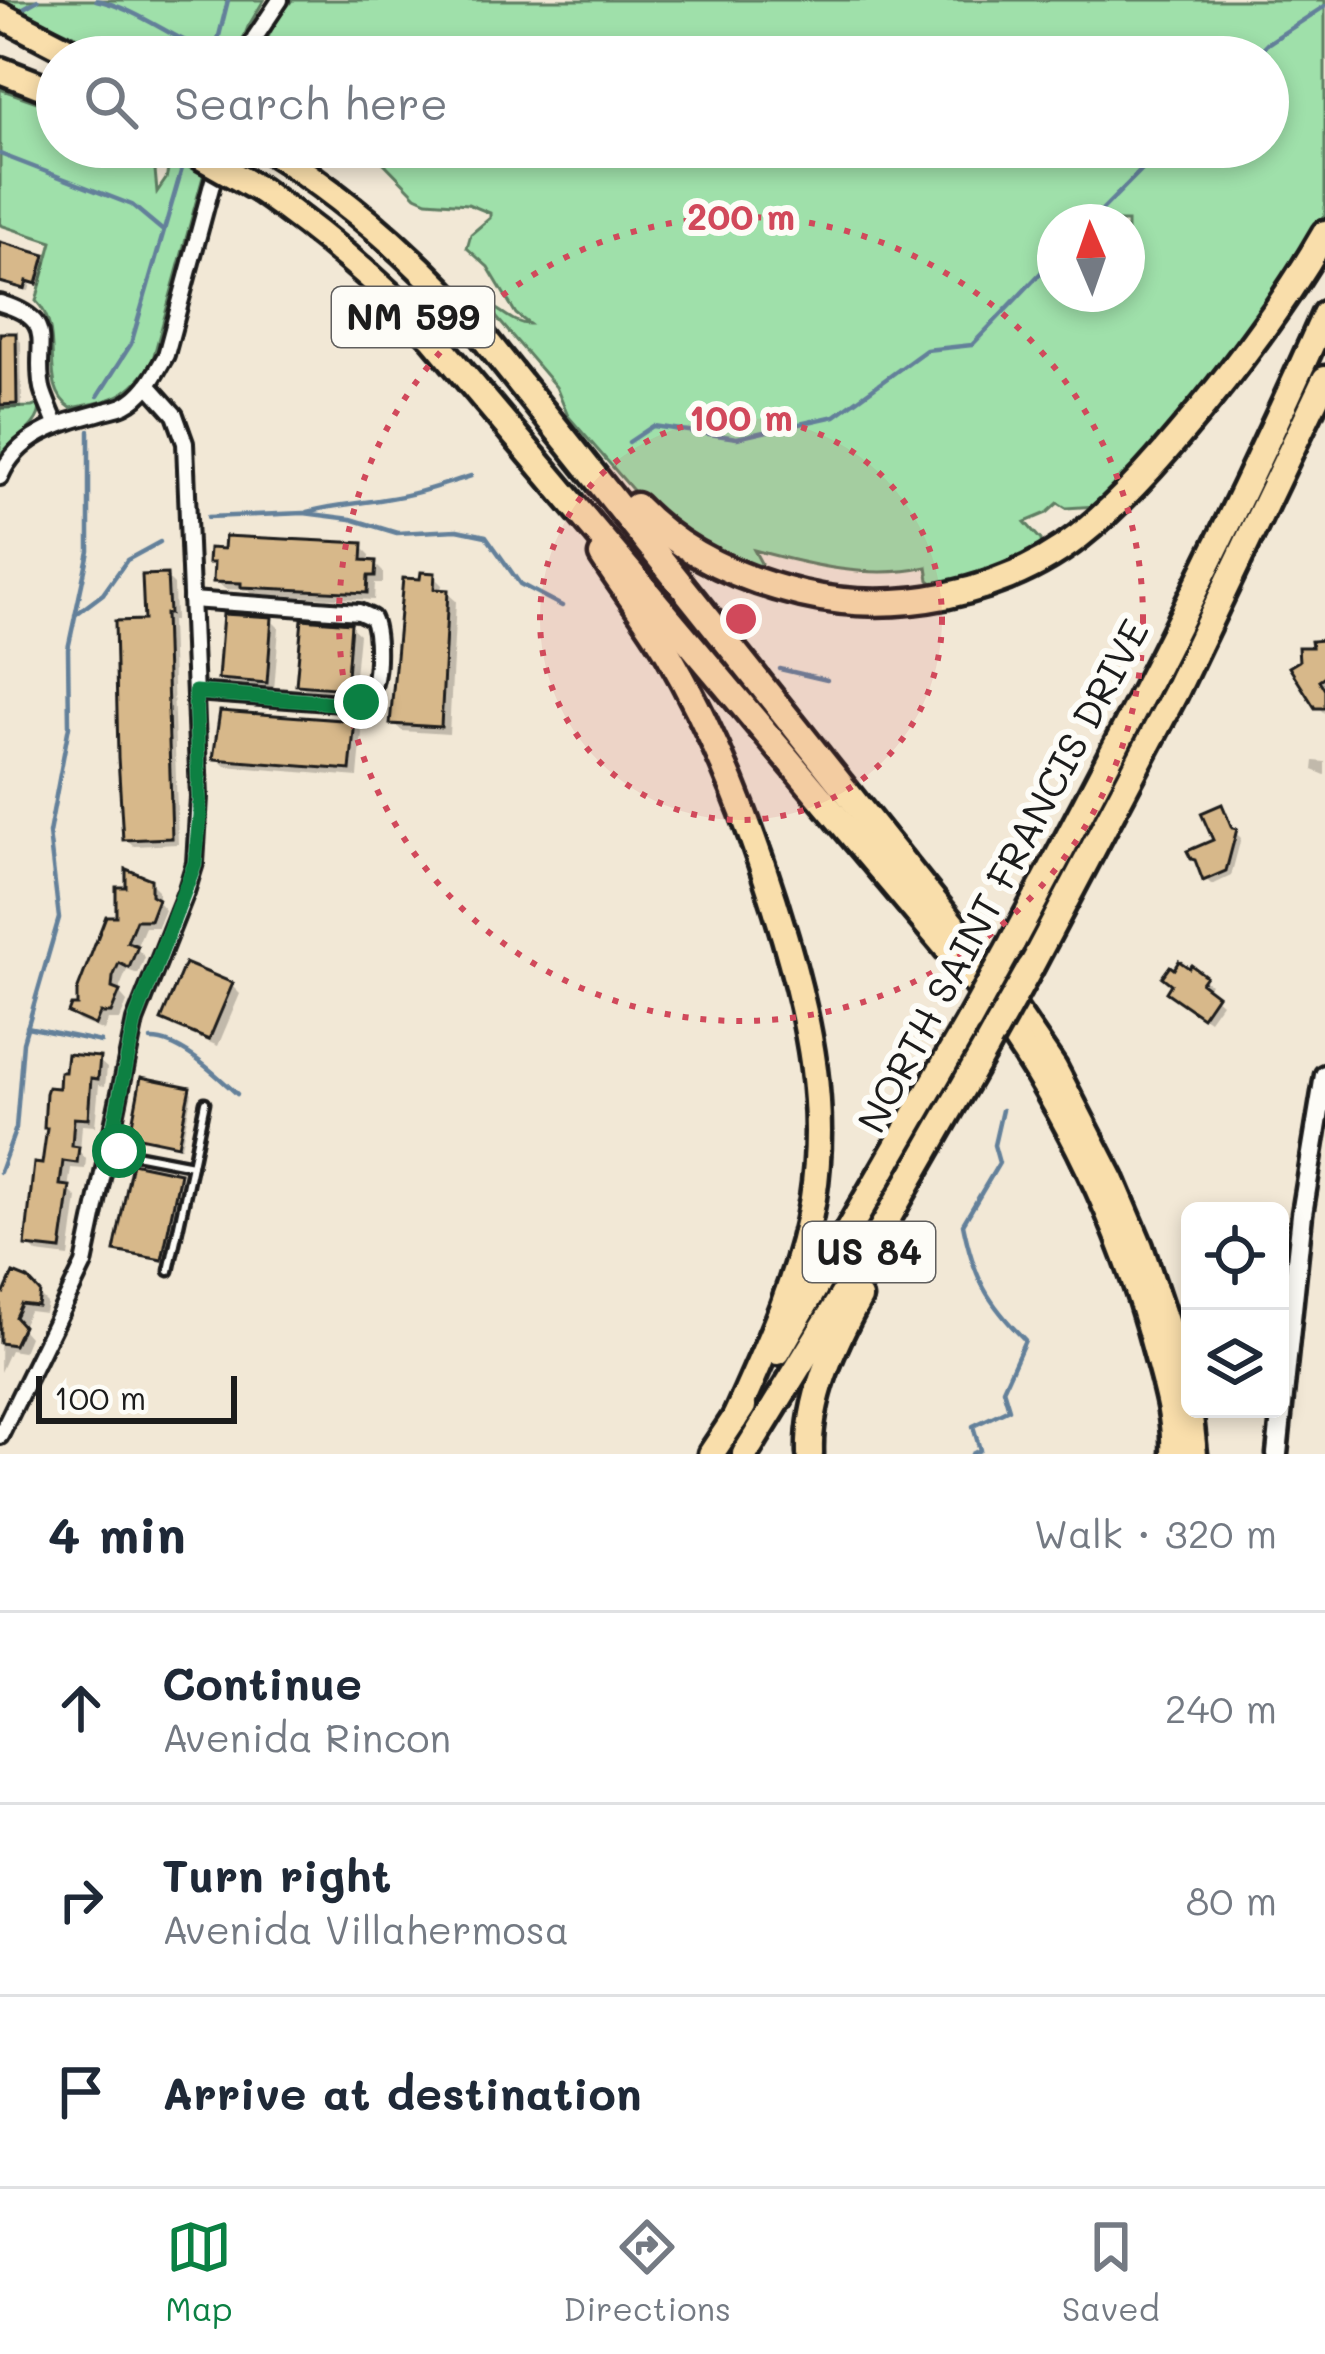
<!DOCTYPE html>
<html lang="en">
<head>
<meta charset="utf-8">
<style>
  :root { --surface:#fff; --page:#f6f6f7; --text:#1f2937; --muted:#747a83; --line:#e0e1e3; --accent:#0b8043 }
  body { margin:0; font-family:Mali,sans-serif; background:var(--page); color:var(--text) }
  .controls { position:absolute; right:36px; bottom:36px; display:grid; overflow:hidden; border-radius:18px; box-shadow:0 6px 18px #0003 }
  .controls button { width:108px; height:108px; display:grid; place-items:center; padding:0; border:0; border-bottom:3px solid var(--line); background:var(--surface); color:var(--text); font:60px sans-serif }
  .compass { position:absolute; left:1037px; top:204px; width:108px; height:108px; border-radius:50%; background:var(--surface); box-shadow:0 6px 18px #0003; rotate:358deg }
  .scale { position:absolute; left:36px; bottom:30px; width:201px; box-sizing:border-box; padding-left:12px; border:6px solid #1c1c1c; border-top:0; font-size:33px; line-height:42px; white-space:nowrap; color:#1c1c1c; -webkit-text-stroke:9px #fdfcf7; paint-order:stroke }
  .stop { position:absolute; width:36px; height:36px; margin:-27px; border:9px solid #0b8043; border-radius:50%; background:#fff }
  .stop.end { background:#0b8043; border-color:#fff; box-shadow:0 3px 12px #0008 }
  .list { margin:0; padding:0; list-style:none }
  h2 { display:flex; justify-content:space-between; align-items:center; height:156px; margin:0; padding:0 48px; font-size:51px }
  h2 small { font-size:39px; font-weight:400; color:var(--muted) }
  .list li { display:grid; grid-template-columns:78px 1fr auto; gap:36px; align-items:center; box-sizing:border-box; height:192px; padding:0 48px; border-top:3px solid var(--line) }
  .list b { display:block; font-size:45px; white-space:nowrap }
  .list p { margin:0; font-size:39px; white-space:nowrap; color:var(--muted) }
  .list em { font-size:39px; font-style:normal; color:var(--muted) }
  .icon { flex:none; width:66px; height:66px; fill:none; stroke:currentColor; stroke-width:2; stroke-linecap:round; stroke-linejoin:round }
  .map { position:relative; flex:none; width:1325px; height:1454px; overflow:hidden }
  .search { position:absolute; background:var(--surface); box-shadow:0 6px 18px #0003; left:36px; right:36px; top:36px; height:132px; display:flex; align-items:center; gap:30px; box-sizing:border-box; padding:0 42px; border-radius:66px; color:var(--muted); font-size:45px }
  .sheet { height:732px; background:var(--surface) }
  nav { display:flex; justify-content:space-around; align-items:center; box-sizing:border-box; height:168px; border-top:3px solid var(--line); background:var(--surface); font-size:33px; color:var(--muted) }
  nav a { display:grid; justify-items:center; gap:6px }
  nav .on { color:var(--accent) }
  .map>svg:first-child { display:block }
  .green { fill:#9fe0aa; stroke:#5e7e63; stroke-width:3; fill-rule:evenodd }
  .shadow { fill:#0003 }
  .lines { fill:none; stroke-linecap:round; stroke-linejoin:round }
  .stream { stroke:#63809a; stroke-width:4.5 }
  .building { fill:#d7b88a; stroke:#1c1c1c; stroke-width:3 }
  .lane-casing { stroke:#1c1c1c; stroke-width:15 }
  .street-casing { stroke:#1c1c1c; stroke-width:22 }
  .secondary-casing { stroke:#1c1c1c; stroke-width:27 }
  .highway-casing { stroke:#1c1c1c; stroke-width:33 }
  .lane { stroke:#fdfcf7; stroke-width:6 }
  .street { stroke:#fdfcf7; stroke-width:14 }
  .secondary { stroke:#fdfcf7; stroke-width:18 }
  .highway { stroke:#f9deab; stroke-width:24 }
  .highway-bridge-casing { stroke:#1c1c1c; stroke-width:33; stroke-linecap:butt }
  .highway-bridge { stroke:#f9deab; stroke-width:24 }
  .route { stroke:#0b8043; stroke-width:15 }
  .ring { fill:none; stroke:#d1495b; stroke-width:6; stroke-dasharray:6 12 }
  .labels { text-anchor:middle; stroke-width:12; stroke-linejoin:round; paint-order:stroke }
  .shield { fill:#fdfcf7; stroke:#605f5e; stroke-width:3 }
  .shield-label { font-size:36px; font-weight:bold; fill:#1c1c1c }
  .street-label { font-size:39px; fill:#1c1c1c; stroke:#fdfcf7 }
  .centre { fill:#d1495b; stroke:#fdfcf7; stroke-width:6 }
  .ring-label { font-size:36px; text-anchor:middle; font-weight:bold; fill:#d1495b; stroke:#fdfcf7; stroke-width:12; stroke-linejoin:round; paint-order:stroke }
</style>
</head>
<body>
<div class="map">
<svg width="1325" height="1454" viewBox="0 0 1325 1454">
  <rect width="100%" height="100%" fill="#f2e8d6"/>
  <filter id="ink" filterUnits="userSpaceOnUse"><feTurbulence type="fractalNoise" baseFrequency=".00833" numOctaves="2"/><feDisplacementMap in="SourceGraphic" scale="24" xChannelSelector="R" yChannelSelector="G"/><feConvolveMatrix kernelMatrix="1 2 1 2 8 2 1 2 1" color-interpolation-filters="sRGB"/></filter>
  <g filter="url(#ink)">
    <g class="green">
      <polygon points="0,0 264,0 248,27 236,57 124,57 50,25 17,7 0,2"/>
      <path d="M292,0H1325V215L1231,357L1138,467L1097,506L1066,508L1058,503L1047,513L1025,522L1041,540L1042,548L981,575L935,585L929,580L927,567C871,580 809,565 754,550L761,563L760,570L703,546L644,503L568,416L556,387L485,304C501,308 511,324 529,324L516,314L488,267L467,248L471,234L490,218V213L468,204L427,201L416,196L381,160L360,147H1268V57H258L277,19ZM1055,222H1127V294H1055Z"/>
      <path d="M0,89L57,109V147L153,148L157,192L166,179L171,156L204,173L153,359C132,397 111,401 71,408C37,386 67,332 36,301L52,242L0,225Z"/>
      <path d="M40,404C42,425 14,440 0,455V408L32,407Z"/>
    </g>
    <g class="shadow">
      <polygon points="0,243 44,258 48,262 41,286 31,283 29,291 19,288 0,270"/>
      <polygon points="0,336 15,336 21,342 22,409 0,410"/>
      <polygon points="361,546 370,555 369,563 375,564 383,572 383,583 375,583 374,600 252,594 249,590 225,589 216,581 217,568 211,562 227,552"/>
      <polygon points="433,576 442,585 441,592 447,593 456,601 449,734 402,731 393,723 423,582"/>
      <polygon points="166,577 174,585 175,621 171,621 178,844 134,846 126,839 148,623"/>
      <polygon points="271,620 279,628 274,690 230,686 222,678"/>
      <polygon points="350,626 359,634 353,696 308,692 299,684"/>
      <polygon points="1325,643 1325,685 1322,687 1325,691 1324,713 1318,707 1314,644"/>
      <polygon points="353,724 362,732 358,777 225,766 216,758"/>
      <polygon points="1314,761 1325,762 1325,775 1313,770"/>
      <polygon points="1221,808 1227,814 1235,832 1241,838 1231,876 1212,885 1206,879 1217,842"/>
      <polygon points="149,881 158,890 158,902 165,910 158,927 145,927 136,948 145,957 138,974 127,970 120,987 120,994 127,1002 120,1020 108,1020 104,1031 79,1021 71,1013 80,1008 119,919"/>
      <polygon points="1191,969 1210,984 1206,990 1221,1003 1209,1020 1175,997 1174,973"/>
      <polygon points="232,986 240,994 218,1046 173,1027 164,1019"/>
      <polygon points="98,1060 107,1068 105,1086 99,1085 95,1126 82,1125 80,1152 86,1159 85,1169 71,1168 68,1189 77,1198 69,1257 37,1253 28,1244 62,1091"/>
      <polygon points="189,1090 192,1093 181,1147 136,1138 133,1134"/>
      <polygon points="179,1176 182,1179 165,1262 121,1253 117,1250"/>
      <polygon points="26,1282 47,1303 45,1313 29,1311 21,1328 29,1337 23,1352 10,1350 0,1372 1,1295"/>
    </g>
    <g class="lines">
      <g class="stream">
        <path d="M96,0C139,9 173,40 215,54"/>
        <polyline points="20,10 38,0"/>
        <polyline points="215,52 228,0"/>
        <polyline points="1254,57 1267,44 1325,6"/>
        <polyline points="0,154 132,205 162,230"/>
        <polyline points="1090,222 1164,147"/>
        <polyline points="98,396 131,344 185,158"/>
        <polyline points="629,442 653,426 737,438 835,416 926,350 972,345 1055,258"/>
        <path d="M307,512C336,504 357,504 385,499C415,495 442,485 471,476"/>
        <polyline points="208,517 304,513 351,519 397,533 457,530 486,536 520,584 562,606"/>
        <polyline points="75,615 103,594 127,560 160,542"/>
        <polyline points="780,669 827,680"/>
        <polyline points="27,1027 101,1042"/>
        <path d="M151,1040C180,1039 216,1075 237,1094"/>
        <polyline points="0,1172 16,1128 23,1042 59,918 49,833 69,726 68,649 89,551 89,431"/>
        <path d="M972,1454L980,1450L973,1426L1009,1409L1003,1389L1025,1340C987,1302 974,1278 963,1224L999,1163L994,1145L1002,1110"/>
      </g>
    </g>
    <g class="building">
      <polygon points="0,242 45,255 37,284 27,281 25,289 0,282"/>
      <polygon points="0,333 16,333 17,404 0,405"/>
      <polygon points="225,536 363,543 362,560 376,561 375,576 368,576 367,593 241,587 241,583 213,582 214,563 208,563 209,548 224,549"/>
      <polygon points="421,572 435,573 434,589 448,590 441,727 390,724 403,578 420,579"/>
      <polygon points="167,574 169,614 165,614 172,838 123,840 118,757 115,621 144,620 142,575"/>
      <polygon points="223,614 272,617 267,683 218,679"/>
      <polygon points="302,619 351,623 346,689 296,685"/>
      <polygon points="1323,640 1325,676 1319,680 1325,690 1325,708 1315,708 1289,667 1299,661 1298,647 1312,647 1311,641"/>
      <polygon points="220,711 355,721 350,770 213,759"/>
      <polygon points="1222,804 1232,828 1237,829 1226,871 1203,881 1195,860 1191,859 1187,851 1213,840 1201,813"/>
      <polygon points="126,869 151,879 151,895 158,899 150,920 136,920 127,942 138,946 129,968 119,963 113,977 112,988 120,991 111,1013 100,1013 95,1025 68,1013 71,1005 77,1005 77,991 106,916 116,916 116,887 126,887"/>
      <polygon points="1179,961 1189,968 1191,965 1206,976 1201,983 1217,995 1202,1017 1166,992 1171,984 1162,977 1170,966 1174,969"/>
      <polygon points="185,963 233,983 209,1040 161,1020"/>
      <polygon points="67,1054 100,1057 98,1079 91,1078 88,1119 74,1118 72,1146 79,1147 77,1163 63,1161 60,1185 70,1186 61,1250 25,1246 34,1163 42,1164 47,1128 44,1128 46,1093 48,1087 59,1088 60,1072 65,1072"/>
      <polygon points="141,1077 190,1087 178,1145 130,1135"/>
      <polygon points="132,1163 180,1173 162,1260 114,1251"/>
      <polygon points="13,1273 28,1279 40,1292 38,1306 21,1304 15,1317 23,1326 14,1345 0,1343 0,1292 4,1293"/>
    </g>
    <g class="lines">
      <g class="lane-casing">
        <g id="lane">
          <polyline points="109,1149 192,1165 169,1271"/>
          <polyline points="192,1165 205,1102"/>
        </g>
      </g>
      <g class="street-casing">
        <g id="street">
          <polyline points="247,57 256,36 280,0"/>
          <path d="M0,303C60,321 33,343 42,388C45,400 52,413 56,425"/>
          <path d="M0,477C18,435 58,424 98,413C106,410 117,409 125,405C146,394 155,374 166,355L222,147"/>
          <path d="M191,600L359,612L372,618C379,632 379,676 371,691C367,700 363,700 355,704L195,692"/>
          <polyline points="0,1436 84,1264 135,1021 186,892 195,863 199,797 185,443 175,415 149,386"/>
        </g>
      </g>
      <g class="secondary-casing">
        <polyline id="secondary" points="1277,1454 1302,1214 1325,1075"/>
      </g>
      <g class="highway-casing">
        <g id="highway">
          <polyline points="0,15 81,57"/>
          <polyline points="0,70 57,92"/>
          <path d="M265,147C345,197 414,257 476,328L977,955L1054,1068L1112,1181L1140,1247L1180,1366L1189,1407L1194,1454"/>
          <path d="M260,190C323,234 380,282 433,338L968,973L993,1007"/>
          <path d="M636,506C681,553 739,579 802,594C895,616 1003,595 1079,536C1126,499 1167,450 1205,404C1249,350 1290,294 1325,233"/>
          <path d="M602,555C623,588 648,619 668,653C720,743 756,839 785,938C810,1024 827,1108 813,1198C800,1277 767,1347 734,1420"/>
          <path d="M1012,943C1123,736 1230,528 1325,314"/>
          <polyline points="1030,968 1175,693 1325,379"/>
          <path d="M1013,1035C1077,1130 1128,1243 1157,1354C1166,1387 1176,1420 1174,1454"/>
          <polyline points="778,1352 969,1021"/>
          <polyline points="711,1454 743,1406"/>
          <polyline points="745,1454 858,1270 986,1047"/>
          <path d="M810,1454C808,1399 833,1345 859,1298"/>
        </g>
      </g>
      <use href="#lane" class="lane"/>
      <use href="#street" class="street"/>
      <use href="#secondary" class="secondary"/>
      <use href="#highway" class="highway"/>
      <g class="highway-bridge-casing">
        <g id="highway-bridge">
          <polyline points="184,147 260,190"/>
          <polyline points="969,1021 1012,943"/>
          <polyline points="986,1047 1030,968"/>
        </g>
      </g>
      <use href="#highway-bridge" class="highway-bridge"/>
    </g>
  </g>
  <g class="lines" filter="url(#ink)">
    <polyline class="route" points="119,1151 109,1149 135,1021 195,863 200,815 195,692 347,704 361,702"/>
  </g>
  <circle cx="741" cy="619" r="201" fill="#d1495b" fill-opacity=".12"/>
  <g class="ring">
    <circle cx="741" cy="619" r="201"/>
    <circle cx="741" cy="619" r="402"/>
  </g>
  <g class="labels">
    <g class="shield">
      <rect x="332" y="287" width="162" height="60" rx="9"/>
      <rect x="803" y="1222" width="132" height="60" rx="9"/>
    </g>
    <g class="shield-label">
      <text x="413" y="330">NM 599</text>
      <text x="869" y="1265">US 84</text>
    </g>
    <g class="street-label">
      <text transform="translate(1003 876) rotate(-62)" y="14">NORTH SAINT FRANCIS DRIVE</text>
    </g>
  </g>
  <circle cx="741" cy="619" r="18" class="centre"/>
  <g class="ring-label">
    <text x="741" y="230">200 m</text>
    <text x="741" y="431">100 m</text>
  </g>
</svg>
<div class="controls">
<button><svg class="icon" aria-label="locate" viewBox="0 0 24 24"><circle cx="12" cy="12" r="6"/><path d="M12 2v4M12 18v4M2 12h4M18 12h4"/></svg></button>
<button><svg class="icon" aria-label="layers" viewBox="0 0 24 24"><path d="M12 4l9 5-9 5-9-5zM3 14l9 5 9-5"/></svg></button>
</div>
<svg class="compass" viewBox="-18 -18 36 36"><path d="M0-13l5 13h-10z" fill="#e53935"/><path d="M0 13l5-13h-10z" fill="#747a83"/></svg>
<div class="scale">100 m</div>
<div class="stop" style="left:119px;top:1151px"></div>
<div class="stop end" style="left:361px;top:702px"></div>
<div class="search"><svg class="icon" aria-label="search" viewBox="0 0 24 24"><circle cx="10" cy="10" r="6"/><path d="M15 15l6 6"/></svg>Search here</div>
</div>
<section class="sheet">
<h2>4 min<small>Walk · 320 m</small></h2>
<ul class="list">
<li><svg class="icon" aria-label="ahead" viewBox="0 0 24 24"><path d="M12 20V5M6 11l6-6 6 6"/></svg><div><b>Continue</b><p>Avenida Rincon</p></div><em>240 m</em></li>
<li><svg class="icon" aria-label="right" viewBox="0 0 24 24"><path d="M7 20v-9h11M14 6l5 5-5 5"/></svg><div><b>Turn right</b><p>Avenida Villahermosa</p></div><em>80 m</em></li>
<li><svg class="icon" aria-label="arrive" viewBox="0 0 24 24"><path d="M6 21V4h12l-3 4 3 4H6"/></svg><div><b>Arrive at destination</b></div></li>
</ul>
</section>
<nav>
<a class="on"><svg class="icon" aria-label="map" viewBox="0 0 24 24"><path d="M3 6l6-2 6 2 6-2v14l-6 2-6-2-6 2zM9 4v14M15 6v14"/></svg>Map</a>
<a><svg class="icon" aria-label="directions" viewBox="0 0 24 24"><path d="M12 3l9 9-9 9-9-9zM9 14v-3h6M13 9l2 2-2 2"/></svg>Directions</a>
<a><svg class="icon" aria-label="saved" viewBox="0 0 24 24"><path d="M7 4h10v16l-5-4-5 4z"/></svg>Saved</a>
</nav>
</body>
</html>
